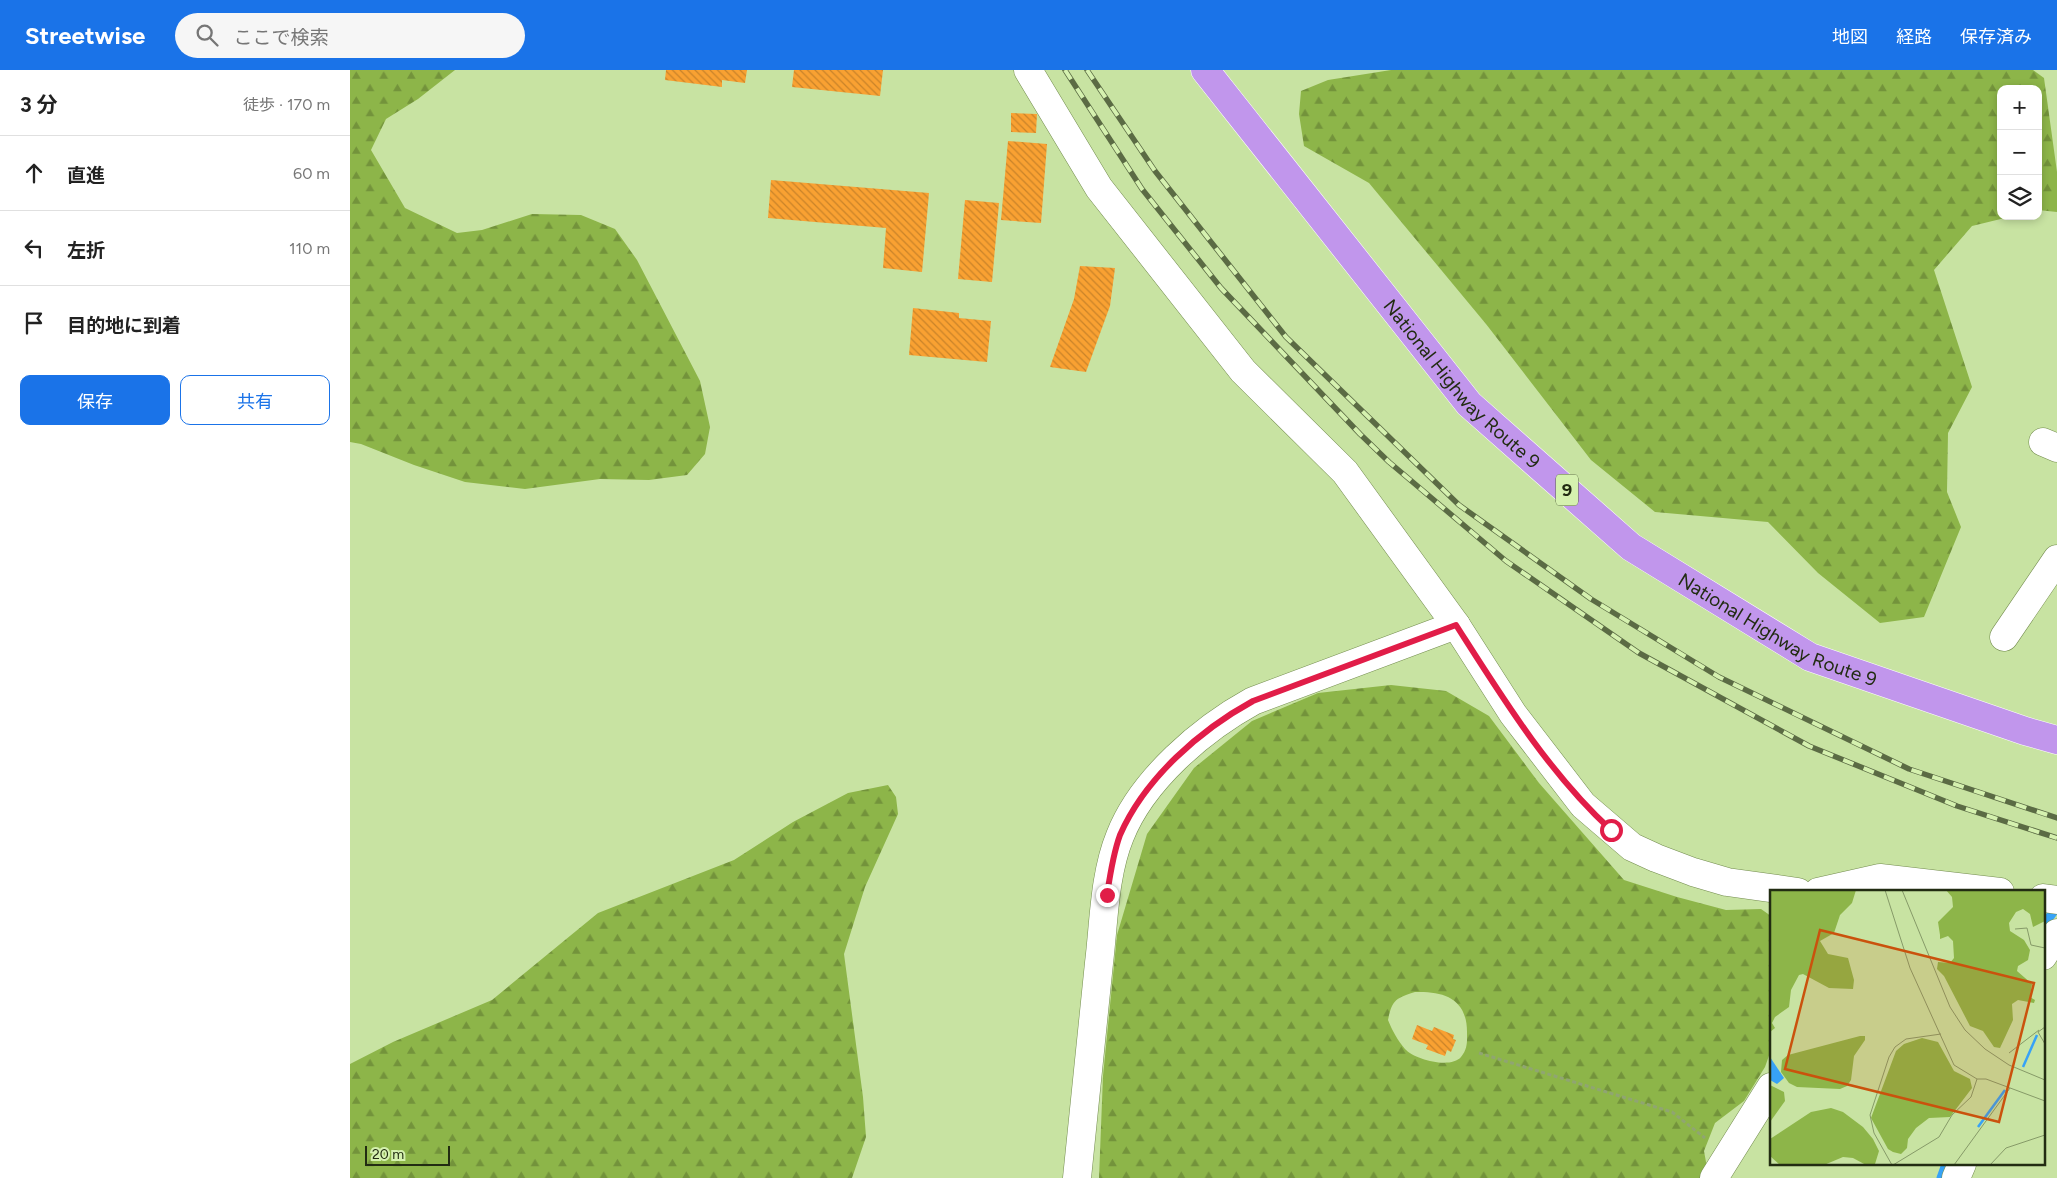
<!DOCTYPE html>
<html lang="ja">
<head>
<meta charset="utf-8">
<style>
  :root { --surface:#fff; --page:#f6f6f6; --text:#222; --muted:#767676; --line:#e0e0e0; --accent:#1a73e8 }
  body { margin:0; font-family:Figtree,"Noto Sans JP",sans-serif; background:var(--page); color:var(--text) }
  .controls { position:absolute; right:15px; top:15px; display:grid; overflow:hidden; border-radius:10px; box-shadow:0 2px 8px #0003 }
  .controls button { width:45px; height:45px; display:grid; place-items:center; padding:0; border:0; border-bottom:1px solid var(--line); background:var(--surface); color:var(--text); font:25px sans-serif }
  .scale { position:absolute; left:15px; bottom:12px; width:85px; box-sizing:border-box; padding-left:5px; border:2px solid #222c12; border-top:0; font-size:14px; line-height:18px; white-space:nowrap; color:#222c12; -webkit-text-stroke:4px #d5f1af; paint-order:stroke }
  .stop { position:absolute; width:15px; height:15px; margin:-11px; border:4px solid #e11d48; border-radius:50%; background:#fff }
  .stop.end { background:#e11d48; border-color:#fff; box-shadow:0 1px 5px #0008 }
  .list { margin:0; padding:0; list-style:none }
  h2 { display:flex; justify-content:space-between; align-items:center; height:65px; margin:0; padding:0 20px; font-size:21px }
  h2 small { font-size:16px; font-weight:400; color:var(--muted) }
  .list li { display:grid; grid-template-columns:32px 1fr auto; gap:15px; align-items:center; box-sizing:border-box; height:75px; padding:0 20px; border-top:1px solid var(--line) }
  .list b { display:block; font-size:19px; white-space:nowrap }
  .list em { font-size:16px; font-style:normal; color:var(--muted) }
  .actions { display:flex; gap:10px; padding:15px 20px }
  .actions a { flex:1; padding:11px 0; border:1px solid var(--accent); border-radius:10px; text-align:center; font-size:18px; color:var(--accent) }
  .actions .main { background:var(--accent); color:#fff }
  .icon { flex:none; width:28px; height:28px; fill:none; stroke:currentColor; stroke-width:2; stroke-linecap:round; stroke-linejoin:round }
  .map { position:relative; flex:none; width:1707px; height:1108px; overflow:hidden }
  header { display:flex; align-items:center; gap:30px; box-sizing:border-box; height:70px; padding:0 25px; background:var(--accent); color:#fff }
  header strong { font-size:24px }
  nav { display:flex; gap:28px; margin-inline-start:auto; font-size:18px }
  .search { width:350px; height:45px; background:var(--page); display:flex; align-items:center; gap:12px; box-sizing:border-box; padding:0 18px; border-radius:28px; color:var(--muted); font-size:19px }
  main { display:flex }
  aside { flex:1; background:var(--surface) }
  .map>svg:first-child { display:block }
  .forest { fill:url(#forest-firs); fill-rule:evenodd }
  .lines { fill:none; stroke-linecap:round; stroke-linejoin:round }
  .stream { stroke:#37a2f6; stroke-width:9 }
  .building { fill:url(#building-back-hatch) }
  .minor-casing { stroke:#738c4e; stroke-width:29 }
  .highway-casing { stroke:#fff; stroke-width:29 }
  .path { stroke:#90a572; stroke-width:3; stroke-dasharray:4 2.5; stroke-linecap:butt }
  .minor { stroke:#fff; stroke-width:28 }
  .highway { stroke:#c196ec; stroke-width:28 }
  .rail-casing { stroke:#5b6b44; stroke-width:5.5 }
  .rail { stroke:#d5f1af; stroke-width:4; stroke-dasharray:11; stroke-linecap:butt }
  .route { stroke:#e11d48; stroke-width:6 }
  .labels { text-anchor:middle; stroke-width:5; stroke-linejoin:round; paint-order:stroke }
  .shield { fill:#d5f1af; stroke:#586741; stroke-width:1 }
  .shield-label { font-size:18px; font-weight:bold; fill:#222c12 }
  .street-label { font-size:19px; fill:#222c12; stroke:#d5f1af }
  .inset-river { fill:none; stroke:#37a2f6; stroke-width:2.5 }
  .inset-road { fill:none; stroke:#869a68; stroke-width:1 }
  .view { fill:#ca520d; fill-opacity:0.15; stroke:#ca520d; stroke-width:2.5 }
  .inset-edge { fill:none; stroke:#222c12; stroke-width:2.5 }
</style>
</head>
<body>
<header>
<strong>Streetwise</strong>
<div class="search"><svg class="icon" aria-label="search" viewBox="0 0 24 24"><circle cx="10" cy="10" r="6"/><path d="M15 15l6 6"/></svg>ここで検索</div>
<nav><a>地図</a><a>経路</a><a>保存済み</a></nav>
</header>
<main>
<aside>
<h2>3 分<small>徒歩 · 170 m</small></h2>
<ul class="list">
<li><svg class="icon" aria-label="ahead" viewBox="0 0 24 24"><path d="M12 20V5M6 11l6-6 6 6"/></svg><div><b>直進</b></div><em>60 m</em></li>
<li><svg class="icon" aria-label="left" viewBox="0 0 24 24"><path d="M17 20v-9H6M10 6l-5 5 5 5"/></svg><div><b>左折</b></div><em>110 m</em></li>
<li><svg class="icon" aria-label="arrive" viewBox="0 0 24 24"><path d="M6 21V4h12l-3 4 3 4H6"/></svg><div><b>目的地に到着</b></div></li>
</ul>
<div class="actions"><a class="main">保存</a><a>共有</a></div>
</aside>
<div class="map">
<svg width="1707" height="1108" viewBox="0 0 1707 1108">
  <defs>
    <pattern id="forest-firs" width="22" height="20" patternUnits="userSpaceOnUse" patternTransform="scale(1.25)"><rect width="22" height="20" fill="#8db549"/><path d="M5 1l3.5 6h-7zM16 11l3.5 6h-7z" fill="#73933b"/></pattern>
    <pattern id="building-back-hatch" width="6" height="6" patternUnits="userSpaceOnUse" patternTransform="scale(1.25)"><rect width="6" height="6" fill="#f9a132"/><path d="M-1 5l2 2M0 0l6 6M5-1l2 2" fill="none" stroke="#c98329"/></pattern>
  </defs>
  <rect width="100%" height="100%" fill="#c8e3a2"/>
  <g class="forest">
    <polygon points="0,0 105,0 68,29 36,49 21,80 55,138 107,163 132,160 182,144 231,145 265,159 287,190 350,311 360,357 355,384 337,405 299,410 250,409 175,419 115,412 64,395 11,374 0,372"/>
    <polygon points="1041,0 1683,0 1694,8 1707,102 1707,142 1688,140 1688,19 1651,19 1651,146 1663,146 1622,156 1584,200 1622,317 1598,363 1597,422 1611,457 1574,547 1530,553 1468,503 1418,452 1305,442 1241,390 1136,254 1019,113 954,76 949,44 951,21 978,10"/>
    <path d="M1041,615L1096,621L1139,646L1189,713L1274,810L1327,827L1376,840L1411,839L1421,846V980L1415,997L1394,1031L1365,1053L1354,1081L1358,1103L1355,1108H749L753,1006L767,865L797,764L844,698L902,651L968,623ZM1065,922C1093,921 1117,928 1117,962C1117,971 1118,979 1111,987C1101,999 1065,990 1055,979C1048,971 1042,960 1038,950C1042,930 1046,928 1065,922Z"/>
    <polygon points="538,715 546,727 548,744 515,817 494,884 513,1027 516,1067 502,1108 0,1108 0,994 43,972 142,930 248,843 384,790 443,752 498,723"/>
  </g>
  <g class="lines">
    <g class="stream">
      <polyline points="1693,856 1707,837"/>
      <polyline points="1591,1108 1596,1094"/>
    </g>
  </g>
  <g class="building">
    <polygon points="316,0 397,0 395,13 372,10 372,17 315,10"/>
    <polygon points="444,0 533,0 530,26 442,17"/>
    <polygon points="661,43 687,44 686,63 661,62"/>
    <polygon points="658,71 697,74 691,153 651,150"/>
    <polygon points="421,110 579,123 572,202 533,198 536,158 418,148"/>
    <polygon points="615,130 649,133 642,212 608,209"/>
    <polygon points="730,196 765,198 760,236 736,302 700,297 724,229"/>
    <polygon points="563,238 609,243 609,248 641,251 637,292 559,285"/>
    <polygon points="1067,955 1082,961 1084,957 1104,965 1103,969 1106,970 1101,982 1097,980 1095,986 1076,979 1078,975 1062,969"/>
  </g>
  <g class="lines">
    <g class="minor-casing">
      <g id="minor">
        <polyline points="678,0 749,118 893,301 995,402 1106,555 1163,644 1233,735 1282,777 1306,788 1343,802 1377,812 1448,822"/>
        <polyline points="1693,372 1707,378"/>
        <polyline points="1654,567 1707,489"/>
        <polyline points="1468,822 1530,808 1650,822"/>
        <polyline points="1693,828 1707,830"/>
        <polyline points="1693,886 1707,863"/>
        <path d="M727,1108C734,1036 742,965 749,893C754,852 754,805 770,766C792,710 852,659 903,631L1106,555"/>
        <polyline points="1364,1108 1421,1017"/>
        <polyline points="1606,1108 1612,1094"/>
      </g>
    </g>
    <g class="highway-casing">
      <g id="highway">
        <path id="s1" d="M855,0L1119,334L1281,477L1460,587L1675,661L1707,670"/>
      </g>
    </g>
    <polyline class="path" points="1129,983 1322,1042 1355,1068"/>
    <use href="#minor" class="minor"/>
    <use href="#highway" class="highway"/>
    <g class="rail-casing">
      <g id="rail">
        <polyline points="715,0 792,119 871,218 1010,364 1039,392 1156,491 1289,583 1459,676 1607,736 1707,768"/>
        <polyline points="737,0 805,101 936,267 1109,435 1241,529 1369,607 1559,699 1707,748"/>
      </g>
    </g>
    <use href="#rail" class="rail"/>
  </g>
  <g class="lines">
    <path class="route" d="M757,825C760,805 763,784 770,765C795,708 850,660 903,631L1106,555C1152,627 1198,702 1261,760"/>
  </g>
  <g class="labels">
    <rect class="shield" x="1206" y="404.5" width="22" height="31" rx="4"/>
    <g class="shield-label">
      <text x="1217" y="426">9</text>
    </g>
    <g class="street-label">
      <text dy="7" stroke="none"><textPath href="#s1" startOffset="406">National Highway Route 9</textPath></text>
      <text dy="7" stroke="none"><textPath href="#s1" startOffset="811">National Highway Route 9</textPath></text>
    </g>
  </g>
  <g transform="translate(1420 820)">
    <rect width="275" height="275" fill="#c8e3a2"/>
    <path d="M0,0H86L82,13L70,25L64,43L50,51L58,64L78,68L84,90L83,99L59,98L33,84L29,85L21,100L19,117L5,127L2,133L5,138L0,142ZM176,0H275V31L263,37L260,24L253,19L246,22L239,33L240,41L254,50L260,60L258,70L248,76L247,81L262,94L260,107L265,110L264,113L248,110L242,114L243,130L230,158L224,157L213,141L200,136L174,86L167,79L168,72L180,73L184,68L183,51L178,46L170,49V45L168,32L183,17L182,7ZM90,146H95V150L84,166L81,190L77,196L70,199L27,197L19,193L11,182L12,170L18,165ZM152,148L168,152L184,181L200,189L202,198L180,227L159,228L146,238L138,249L137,258L131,264L123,262L118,259L101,228L126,161L134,154ZM0,195L14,202L15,211L0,232ZM61,218L73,222L93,237L103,249L109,261L105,274L96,275L83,268L73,267L54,275H10L0,266V249L41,222Z" fill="#8db549"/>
    <path d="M0,167L14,188L7,194L0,190Z" fill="#37a2f6"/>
    <path class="inset-river" d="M253,177L267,145M208,237L235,200"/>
    <path class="inset-road" d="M115,0L140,78L184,175L207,189H216L275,211M132,0L180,117L195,140L215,159L239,175L275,190M245,39L257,38L261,55L275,58M275,137L268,142L275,154M239,163L269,140M122,275L104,243L100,225L119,167L125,157L136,149L171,144M123,275L169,247L182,225L201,207L207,189M184,275L240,198M220,275L236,258L275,245"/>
    <path class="view" d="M50,40L264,93L229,232L15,179Z"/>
    <rect width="275" height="275" class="inset-edge"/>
  </g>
</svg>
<div class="controls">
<button>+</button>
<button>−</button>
<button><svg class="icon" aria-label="layers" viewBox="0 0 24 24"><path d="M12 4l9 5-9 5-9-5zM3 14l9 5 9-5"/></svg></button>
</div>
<div class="scale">20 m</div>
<div class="stop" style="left:1261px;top:760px"></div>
<div class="stop end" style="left:757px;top:825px"></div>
</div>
</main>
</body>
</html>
